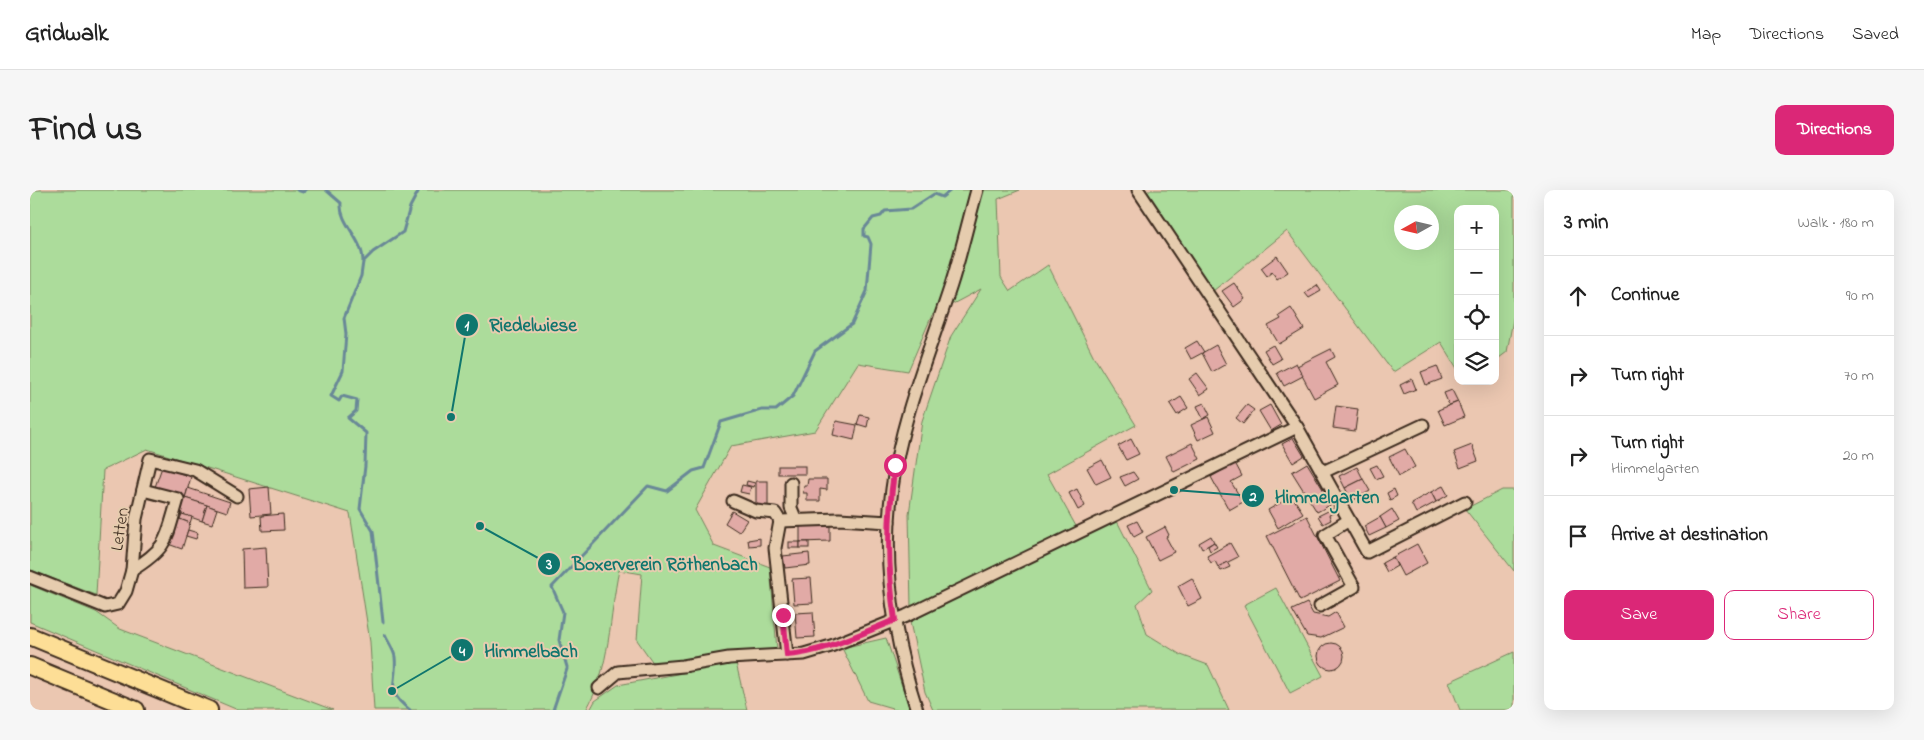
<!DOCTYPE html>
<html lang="en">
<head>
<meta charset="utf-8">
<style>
  :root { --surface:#fff; --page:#f6f6f6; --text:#222; --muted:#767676; --line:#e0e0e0; --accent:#db2777 }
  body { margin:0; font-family:"Indie Flower",sans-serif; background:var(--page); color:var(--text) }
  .controls { position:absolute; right:15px; top:15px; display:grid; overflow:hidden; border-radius:10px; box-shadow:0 5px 20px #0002 }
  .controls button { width:45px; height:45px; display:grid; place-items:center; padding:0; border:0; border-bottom:1px solid var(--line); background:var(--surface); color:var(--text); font:25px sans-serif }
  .compass { position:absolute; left:1364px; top:15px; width:45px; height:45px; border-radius:50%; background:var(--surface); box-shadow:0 5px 20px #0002; rotate:262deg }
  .stop { position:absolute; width:15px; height:15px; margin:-11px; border:4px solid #db2777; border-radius:50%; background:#fff }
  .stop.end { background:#db2777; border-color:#fff; box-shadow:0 1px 5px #0008 }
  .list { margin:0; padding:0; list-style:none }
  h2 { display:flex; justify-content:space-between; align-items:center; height:65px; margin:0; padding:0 20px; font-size:21px }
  h2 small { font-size:16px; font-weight:400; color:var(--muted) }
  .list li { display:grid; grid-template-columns:32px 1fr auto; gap:15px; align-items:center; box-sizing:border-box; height:80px; padding:0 20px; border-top:1px solid var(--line) }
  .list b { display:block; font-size:19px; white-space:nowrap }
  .list p { margin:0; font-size:16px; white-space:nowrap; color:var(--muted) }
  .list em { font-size:16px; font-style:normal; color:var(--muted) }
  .actions { display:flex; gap:10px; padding:15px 20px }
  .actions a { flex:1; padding:11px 0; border:1px solid var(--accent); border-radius:10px; text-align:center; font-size:18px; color:var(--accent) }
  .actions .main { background:var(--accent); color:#fff }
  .icon { flex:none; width:28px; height:28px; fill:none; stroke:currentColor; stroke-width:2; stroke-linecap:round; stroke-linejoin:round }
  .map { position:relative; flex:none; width:1484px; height:520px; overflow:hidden; border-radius:10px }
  header { display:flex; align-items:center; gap:30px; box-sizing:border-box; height:70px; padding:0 25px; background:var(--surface); border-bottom:1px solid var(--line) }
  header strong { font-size:24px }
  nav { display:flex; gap:28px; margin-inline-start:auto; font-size:18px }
  .intro { display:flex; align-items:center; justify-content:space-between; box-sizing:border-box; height:120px; padding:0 30px }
  h1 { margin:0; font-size:35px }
  .button { padding:12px 22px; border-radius:10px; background:var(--accent); color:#fff; font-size:18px; font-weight:700 }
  main { display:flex; gap:30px; padding:0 30px }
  aside { flex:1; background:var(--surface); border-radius:10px; box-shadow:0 5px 20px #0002 }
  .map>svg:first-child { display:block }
  .green { fill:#acdc9b; stroke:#74835c; fill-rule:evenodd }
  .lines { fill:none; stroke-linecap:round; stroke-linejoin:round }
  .stream { stroke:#698897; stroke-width:3 }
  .building { fill:#e1aaa6; stroke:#3b2a1e }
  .minor-casing { stroke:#3b2a1e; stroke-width:15 }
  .highway-casing { stroke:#3b2a1e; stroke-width:20 }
  .minor { stroke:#e6ccae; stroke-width:11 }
  .highway { stroke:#fdde96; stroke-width:16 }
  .route { stroke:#db2777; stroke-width:6 }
  .labels { text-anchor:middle; stroke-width:4; stroke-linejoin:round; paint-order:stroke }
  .street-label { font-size:18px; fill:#3b2a1e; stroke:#e6ccae }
  .leader { fill:none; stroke:#0f766e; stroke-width:2 }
  .callout-dot { fill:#0f766e; stroke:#e6ccae; stroke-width:2 }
  .mark-label { font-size:15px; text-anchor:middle; font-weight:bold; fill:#fff }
  .callout-label { font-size:19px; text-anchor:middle; font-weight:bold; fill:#0f766e; stroke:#e6ccae; stroke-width:4; stroke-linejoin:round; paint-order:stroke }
</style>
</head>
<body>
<header>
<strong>Gridwalk</strong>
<nav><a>Map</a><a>Directions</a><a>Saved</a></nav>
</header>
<div class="intro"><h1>Find us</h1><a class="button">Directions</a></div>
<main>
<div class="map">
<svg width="1484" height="520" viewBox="0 0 1484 520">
  <rect width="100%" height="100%" fill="#ebc7b1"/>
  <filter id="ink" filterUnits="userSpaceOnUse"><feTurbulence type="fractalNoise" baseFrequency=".02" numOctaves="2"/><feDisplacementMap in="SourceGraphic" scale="10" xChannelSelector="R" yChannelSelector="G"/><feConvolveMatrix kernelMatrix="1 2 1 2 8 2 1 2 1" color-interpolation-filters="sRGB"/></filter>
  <g filter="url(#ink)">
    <g class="green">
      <path d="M0,0H990L968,9L971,87L980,101L1018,75L1064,167L1106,235L1017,284L1047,338L881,417L879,324L892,231L921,146L951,99L902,125L878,181L828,173L785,241L701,256L665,320L684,356L740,377L747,460L624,474L607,450L612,384L589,380C579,427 581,477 556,520H344L340,452L320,323L117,259L73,280L66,405L0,380Z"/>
      <path d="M1112,0H1484V124L1477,162L1465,171V19H1428V180L1411,152L1363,182L1257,41L1183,101ZM1372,22H1402V52H1372Z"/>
      <polygon points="1472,300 1484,300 1484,381 1435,319"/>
      <polygon points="1086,329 1122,400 1107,414 1117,444 1151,465 1178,475 1199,520 903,520 895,502 880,432"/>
      <polygon points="0,395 66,422 90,439 303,520 208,520 0,432"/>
      <polygon points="1246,398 1293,486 1260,503 1214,415"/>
      <polygon points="856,448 880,520 863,520 862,518 838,511 812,458"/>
      <polygon points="1484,462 1484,520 1430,520 1419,492"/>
      <polygon points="706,473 717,520 560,520 565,511 588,495"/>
    </g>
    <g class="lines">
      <g class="stream">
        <polyline points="267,0 273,2 276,0"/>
        <path d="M296,0L311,13C309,33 333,49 333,71"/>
        <polyline points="353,432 343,341 330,319 335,276 336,243 318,228 326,221 327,210 312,206 309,211 301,206 313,181 316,144 314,128 331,86 333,72 343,62 373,42 380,17 389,0"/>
        <path d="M355,445C358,452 364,460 365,467C368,494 353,500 380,520"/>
        <polyline points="537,477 529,450 533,422 522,397 618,296 637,301 663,281 674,278 691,232 732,220 746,220 763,206 785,161 822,134 837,101 841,54 838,47 834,46 834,39 843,28 851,26 855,21 881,19 904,4 912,7 921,0"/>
        <polyline points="523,520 537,479"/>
      </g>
    </g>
    <g class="building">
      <polygon points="1247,66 1258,82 1247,89 1242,82 1237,86 1231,78"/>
      <polygon points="1204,93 1215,109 1204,117 1192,101"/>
      <polygon points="1287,95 1291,101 1279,108 1275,103"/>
      <polygon points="1261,118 1274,139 1249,154 1238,136 1251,129 1249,126"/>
      <polygon points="1167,151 1174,162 1161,169 1155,158"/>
      <polygon points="1186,155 1196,174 1182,182 1172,163"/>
      <polygon points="1243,155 1251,169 1242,174 1234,160"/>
      <polygon points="1301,159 1305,167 1296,172 1308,195 1284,208 1267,176"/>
      <polygon points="1266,173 1273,186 1254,196 1247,183"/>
      <polygon points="1407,176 1412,189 1396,195 1391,182"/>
      <polygon points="1167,183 1179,199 1170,205 1159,189"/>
      <polygon points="1382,189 1386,199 1374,204 1370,195"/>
      <polygon points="1422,200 1428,212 1419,215 1414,203"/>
      <polygon points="1151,207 1158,218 1147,225 1140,214"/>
      <polygon points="1428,212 1434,227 1415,235 1408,220"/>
      <polygon points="1174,213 1180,225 1173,229 1167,216"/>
      <polygon points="1217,215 1224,220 1213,234 1206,228"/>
      <polygon points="1240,215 1251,235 1241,241 1229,221"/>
      <polygon points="1306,216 1328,219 1325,241 1303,238"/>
      <polygon points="830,225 839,227 837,237 827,234"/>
      <polygon points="1178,227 1185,242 1168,250 1161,235"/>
      <polygon points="806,231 827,235 824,250 803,245"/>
      <polygon points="1263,248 1274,266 1263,273 1252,254"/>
      <polygon points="1101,249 1109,264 1096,270 1088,256"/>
      <polygon points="1162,253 1170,269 1144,282 1136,266"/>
      <polygon points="1442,255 1448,271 1430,278 1424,262"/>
      <polygon points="1375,259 1385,277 1369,286 1359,267"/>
      <polygon points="1072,270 1081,287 1066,294 1057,278"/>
      <polygon points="1205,273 1212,286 1201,292 1213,312 1199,320 1181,287"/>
      <polygon points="1277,273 1302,314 1287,322 1262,282"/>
      <polygon points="1347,275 1353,286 1346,289 1340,278"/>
      <rect x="748" y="276" width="27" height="8"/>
      <polygon points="132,277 161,287 155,308 125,297"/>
      <polygon points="1327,277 1333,289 1315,298 1309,286"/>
      <polygon points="1103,282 1108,289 1095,296 1090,287"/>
      <polygon points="778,289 797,289 797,300 790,299 790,311 777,311 777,303 773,303 774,296 777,296"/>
      <polygon points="1333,289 1340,301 1322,311 1315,298"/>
      <polygon points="717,291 725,293 724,297 716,295"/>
      <rect x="726" y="291" width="12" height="25"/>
      <polygon points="712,295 721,297 719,304 710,302"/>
      <polygon points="1413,296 1418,305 1406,312 1401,302"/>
      <polygon points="239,297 241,324 221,326 219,299"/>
      <polygon points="158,298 200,312 197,322 155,308"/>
      <polygon points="1047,299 1055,316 1048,320 1039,303"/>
      <polygon points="1364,299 1367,306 1360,310 1357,303"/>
      <polygon points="1401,302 1406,312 1386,323 1381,313"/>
      <polygon points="1262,306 1273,323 1248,338 1238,320"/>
      <polygon points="155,308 177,315 172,331 149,323"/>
      <polygon points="177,315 187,319 182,334 172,331"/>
      <polygon points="1304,318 1306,322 1299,325 1301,330 1293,334 1288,326"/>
      <polygon points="1362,319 1369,331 1356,338 1350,327"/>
      <polygon points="702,321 717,330 709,342 695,333"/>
      <polygon points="152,324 162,327 160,333 150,329"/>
      <polygon points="253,324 254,340 232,341 231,326"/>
      <polygon points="1277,326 1310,391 1270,411 1237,346"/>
      <polygon points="1350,327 1356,338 1339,346 1334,336"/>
      <polygon points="147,328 160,333 152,359 138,354"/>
      <polygon points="1107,331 1113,342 1104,347 1098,335"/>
      <polygon points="770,336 800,336 800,351 770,352"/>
      <polygon points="1135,337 1139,345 1136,347 1144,362 1128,370 1116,347"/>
      <polygon points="158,340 168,343 166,349 156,346"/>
      <polygon points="1181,346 1184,352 1172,359 1169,353"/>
      <polygon points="730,348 730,355 719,356 718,350"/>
      <rect x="759" y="352" width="11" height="6"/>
      <rect x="770" y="352" width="9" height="6"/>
      <polygon points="1184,352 1187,357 1180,361 1178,356"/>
      <polygon points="1200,353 1208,367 1188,377 1185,371 1181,373 1177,366"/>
      <polygon points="1387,354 1397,373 1373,386 1363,367"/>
      <polygon points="236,357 238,397 213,398 212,359"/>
      <polygon points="779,363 780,375 755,378 753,366"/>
      <polygon points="1363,367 1367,376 1357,382 1352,373"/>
      <polygon points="1197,372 1200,377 1191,381 1188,377"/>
      <polygon points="781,388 783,413 764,414 762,389"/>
      <polygon points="1162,388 1172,409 1158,416 1148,396"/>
      <polygon points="1277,413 1283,424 1298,427 1306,422 1314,437 1291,448 1277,446 1262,420"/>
      <polygon points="783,422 785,447 767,448 765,423"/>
      <circle cx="1301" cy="466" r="13"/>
    </g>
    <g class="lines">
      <g class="minor-casing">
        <g id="minor">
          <polyline points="1108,0 1267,237 1337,362 1435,312"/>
          <polyline points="1293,282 1393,235"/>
          <polyline points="761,293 761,318 766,330"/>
          <polyline points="703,311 726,321 745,323 750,331"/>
          <polyline points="750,331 745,358 757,465"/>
          <polyline points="750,331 809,329 859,332"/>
          <path d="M102,380C139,357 136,349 148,309L113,300"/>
          <polyline points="0,387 75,417 88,414 96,401 102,380 106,329 120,269 165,280 207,306"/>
          <polyline points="1290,416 1324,397 1295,345 1319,330"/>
          <polyline points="569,498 588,482 653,476 699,468 774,464 801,456 876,426 1267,237"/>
          <path d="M887,520C864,450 852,373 862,299C871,228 899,163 921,95C931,64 938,32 947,0"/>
        </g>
      </g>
      <g class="highway-casing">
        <g id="highway">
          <polyline points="0,446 179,520"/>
          <polyline points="0,476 106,520"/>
        </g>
      </g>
      <use href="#minor" class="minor"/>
      <use href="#highway" class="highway"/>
    </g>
  </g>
  <g class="lines" filter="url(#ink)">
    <path class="route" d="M753,425L757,465C795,462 830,444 865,430C857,378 857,328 865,275"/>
  </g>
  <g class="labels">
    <g class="street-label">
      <text transform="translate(89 339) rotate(-82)" y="6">Letten</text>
    </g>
  </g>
  <path class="leader" d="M421 227L437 135M1144 300L1223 306M450 336L519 374M362 501L432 460"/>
  <g class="callout-dot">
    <circle cx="421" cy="227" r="5"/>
    <circle cx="1144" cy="300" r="5"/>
    <circle cx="450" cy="336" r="5"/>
    <circle cx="362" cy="501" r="5"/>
    <circle cx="437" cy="135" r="12"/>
    <circle cx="1223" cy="306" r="12"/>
    <circle cx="519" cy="374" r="12"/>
    <circle cx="432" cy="460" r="12"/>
  </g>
  <g class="mark-label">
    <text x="437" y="140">1</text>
    <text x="1223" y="311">2</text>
    <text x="519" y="379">3</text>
    <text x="432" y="466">4</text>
  </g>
  <g class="callout-label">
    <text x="503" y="141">Riedelwiese</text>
    <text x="1297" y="313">Himmelgarten</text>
    <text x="635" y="380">Boxerverein Röthenbach</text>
    <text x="501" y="467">Himmelbach</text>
  </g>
</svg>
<div class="controls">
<button>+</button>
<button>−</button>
<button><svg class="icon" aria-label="locate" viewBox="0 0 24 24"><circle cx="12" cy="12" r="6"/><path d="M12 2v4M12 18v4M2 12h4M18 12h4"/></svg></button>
<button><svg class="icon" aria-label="layers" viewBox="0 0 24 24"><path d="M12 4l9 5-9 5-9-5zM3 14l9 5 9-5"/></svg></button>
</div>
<svg class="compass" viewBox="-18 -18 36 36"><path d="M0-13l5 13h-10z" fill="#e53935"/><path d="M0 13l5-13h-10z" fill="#767676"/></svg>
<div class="stop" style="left:865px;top:275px"></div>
<div class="stop end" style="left:753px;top:425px"></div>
</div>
<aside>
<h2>3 min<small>Walk · 180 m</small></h2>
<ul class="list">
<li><svg class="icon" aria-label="ahead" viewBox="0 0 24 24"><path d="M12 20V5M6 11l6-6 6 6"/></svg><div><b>Continue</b></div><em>90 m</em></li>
<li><svg class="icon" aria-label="right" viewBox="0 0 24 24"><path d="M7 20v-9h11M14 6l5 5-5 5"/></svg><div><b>Turn right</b></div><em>70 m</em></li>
<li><svg class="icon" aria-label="right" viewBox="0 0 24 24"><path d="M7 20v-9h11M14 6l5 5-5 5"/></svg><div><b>Turn right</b><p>Himmelgarten</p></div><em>20 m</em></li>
<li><svg class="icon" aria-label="arrive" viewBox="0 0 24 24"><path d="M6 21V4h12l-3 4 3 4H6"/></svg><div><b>Arrive at destination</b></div></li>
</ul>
<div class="actions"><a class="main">Save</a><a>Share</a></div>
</aside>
</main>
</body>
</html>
